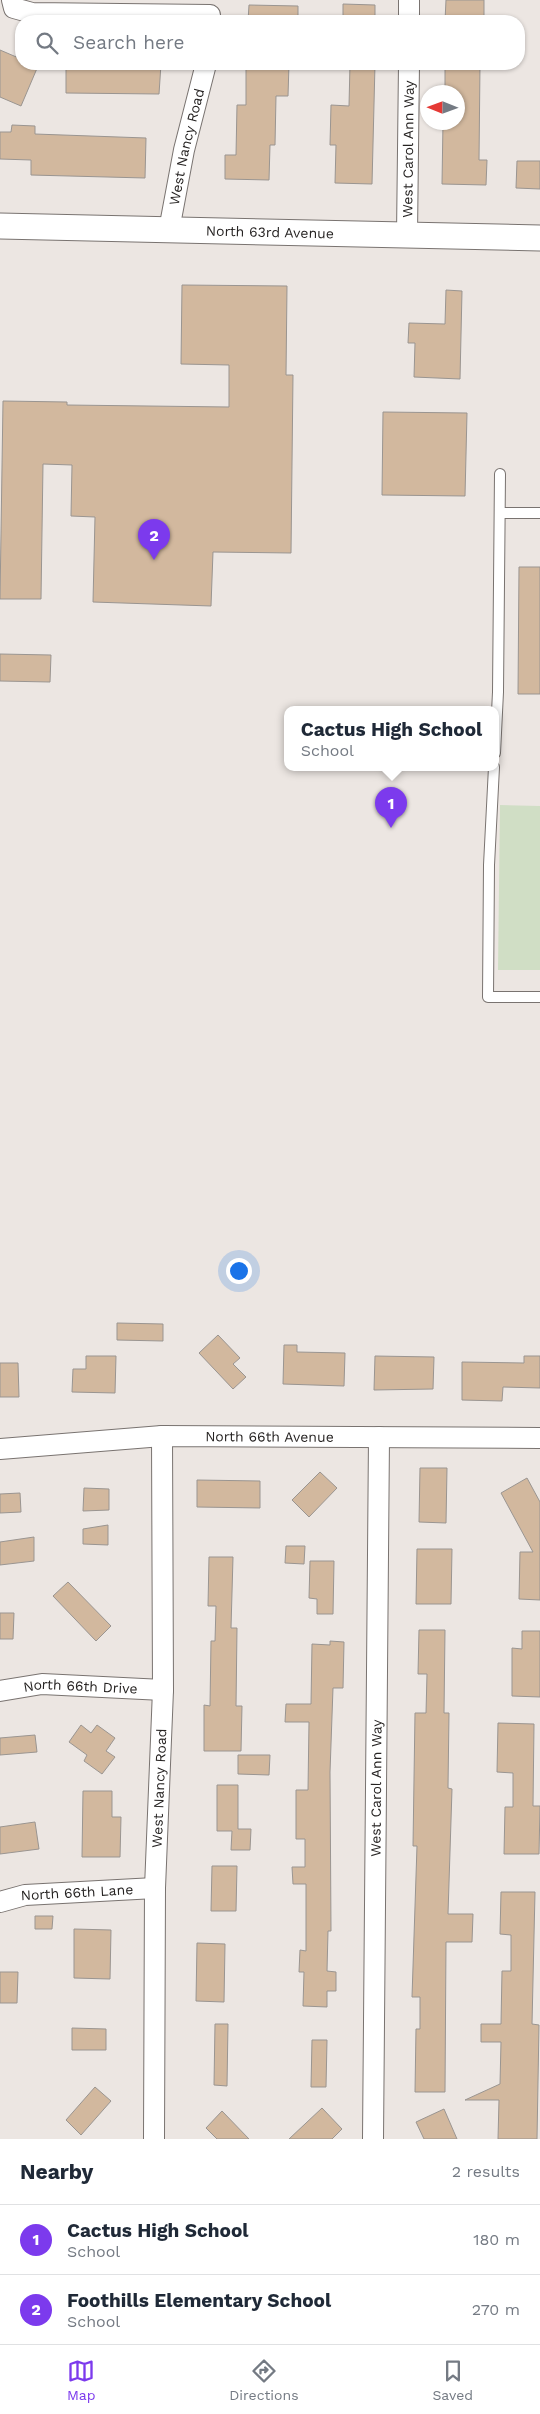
<!DOCTYPE html>
<html lang="en">
<head>
<meta charset="utf-8">
<style>
  :root { --surface:#fff; --page:#f2f2f3; --text:#1f2937; --muted:#747a83; --line:#e0e1e3; --accent:#7c3aed }
  body { margin:0; font-family:"Work Sans",sans-serif; background:var(--page); color:var(--text) }
  .compass { position:absolute; left:420px; top:85px; width:45px; height:45px; border-radius:50%; background:var(--surface); box-shadow:0 1px 4px #0004; rotate:271deg }
  .you { position:absolute; left:238px; top:1270px; width:18px; height:18px; margin:-12px; border:4px solid #fff; border-radius:50%; background:#1a73e8; box-shadow:0 0 0 8px #1a73e833 }
  .badge { display:grid; place-items:center; width:32px; height:32px; border-radius:50%; background:var(--accent); color:#fff; font-size:16px; font-weight:700 }
  .pin { position:absolute; translate:-50% -41px; filter:drop-shadow(0 1px 2px #0008) }
  .pin::after { content:''; position:absolute; top:26px; width:18px; height:15px; background:inherit; clip-path:polygon(0 0,100% 0,50% 100%) }
  .popup { position:absolute; left:284px; top:706px; width:215px; height:65px; box-sizing:border-box; display:grid; place-content:center; border-radius:10px; background:var(--surface); filter:drop-shadow(0 1px 4px #0005); font-size:16px; white-space:nowrap; color:var(--muted) }
  .popup b { font-size:19px; color:var(--text) }
  .popup::after { content:''; position:absolute; left:50%; top:100%; margin-left:-10px; border:10px solid transparent; border-top-color:var(--surface) }
  .list { margin:0; padding:0; list-style:none }
  h2 { display:flex; justify-content:space-between; align-items:center; height:65px; margin:0; padding:0 20px; font-size:21px }
  h2 small { font-size:16px; font-weight:400; color:var(--muted) }
  .list li { display:grid; grid-template-columns:32px 1fr auto; gap:15px; align-items:center; box-sizing:border-box; height:70px; padding:0 20px; border-top:1px solid var(--line) }
  .list b { display:block; font-size:19px; white-space:nowrap }
  .list p { margin:0; font-size:16px; white-space:nowrap; color:var(--muted) }
  .list em { font-size:16px; font-style:normal; color:var(--muted) }
  .icon { flex:none; width:28px; height:28px; fill:none; stroke:currentColor; stroke-width:2; stroke-linecap:round; stroke-linejoin:round }
  .map { position:relative; flex:none; width:540px; height:2139px; overflow:hidden }
  .search { position:absolute; background:var(--surface); box-shadow:0 1px 4px #0004; left:15px; right:15px; top:15px; height:55px; display:flex; align-items:center; gap:12px; box-sizing:border-box; padding:0 18px; border-radius:20px; color:var(--muted); font-size:19px }
  .sheet { height:205px; background:var(--surface) }
  nav { display:flex; justify-content:space-around; align-items:center; box-sizing:border-box; height:70px; border-top:1px solid var(--line); background:var(--surface); font-size:14px; color:var(--muted) }
  nav a { display:grid; justify-items:center; gap:2px }
  nav .on { color:var(--accent) }
  .map>svg:first-child { display:block }
  .green { fill:#d0dec5 }
  .building { fill:#d2b89e; stroke:#9a9591 }
  .lines { fill:none; stroke-linecap:round; stroke-linejoin:round }
  .service-casing { stroke:#797370; stroke-width:12 }
  .minor-casing { stroke:#797370; stroke-width:22 }
  .tertiary-casing { stroke:#797370; stroke-width:27 }
  .service { stroke:#fff; stroke-width:10 }
  .minor { stroke:#fff; stroke-width:20 }
  .tertiary { stroke:#fff; stroke-width:25 }
  .labels { text-anchor:middle; stroke-width:4; stroke-linejoin:round; paint-order:stroke }
  .street-label { font-size:14px; fill:#262322; stroke:#faf3ef }
</style>
</head>
<body>
<div class="map">
<svg width="540" height="2139" viewBox="0 0 540 2139">
  <rect width="100%" height="100%" fill="#ece6e2"/>
  <polygon class="green" points="500,805 540,806 540,970 498,970"/>
  <g class="building">
    <polygon points="446,0 484,0 484,21 445,21"/>
    <polygon points="343,4 375,5 375,21 343,21"/>
    <polygon points="249,5 298,6 298,21 248,21"/>
    <polygon points="0,50 21,59 21,64 38,66 21,106 0,97"/>
    <polygon points="66,64 161,64 159,94 66,93"/>
    <polygon points="246,64 289,64 288,96 276,96 275,145 270,145 269,180 225,179 225,155 236,155 237,105 246,105"/>
    <polygon points="350,64 375,64 372,184 335,183 336,145 330,145 331,105 349,106"/>
    <polygon points="445,64 480,64 479,160 487,160 486,185 442,184 443,122 458,122 458,92 445,92"/>
    <polygon points="12,125 35,126 35,134 146,138 145,178 31,175 31,160 0,159 0,132 11,132"/>
    <polygon points="517,161 540,161 540,189 516,188"/>
    <polygon points="182,285 287,286 286,375 293,375 291,553 213,552 211,606 93,602 95,517 71,516 72,465 43,464 41,599 0,599 3,401 67,402 67,405 229,407 229,365 181,364"/>
    <polygon points="446,290 462,291 460,379 414,377 415,343 408,343 409,323 445,324"/>
    <polygon points="383,412 467,413 465,496 382,495"/>
    <polygon points="519,567 540,567 540,694 518,694"/>
    <polygon points="0,654 51,655 50,682 0,681"/>
    <polygon points="117,1323 163,1324 163,1341 117,1340"/>
    <polygon points="218,1335 240,1358 233,1364 246,1377 233,1389 199,1353"/>
    <polygon points="284,1345 297,1345 297,1352 345,1353 344,1386 283,1384"/>
    <polygon points="86,1356 116,1356 115,1393 72,1392 73,1369 86,1369"/>
    <polygon points="375,1356 434,1357 433,1389 374,1390"/>
    <polygon points="524,1356 540,1356 540,1388 503,1387 502,1401 462,1400 462,1362 524,1363"/>
    <polygon points="0,1363 18,1363 19,1397 0,1397"/>
    <polygon points="420,1468 447,1468 446,1523 419,1522"/>
    <polygon points="320,1472 337,1488 309,1517 292,1500"/>
    <polygon points="527,1478 540,1502 540,1600 519,1599 520,1552 533,1552 501,1493"/>
    <polygon points="197,1480 260,1481 260,1508 197,1507"/>
    <polygon points="84,1488 109,1489 109,1510 83,1511"/>
    <polygon points="20,1493 21,1512 0,1513 0,1494"/>
    <polygon points="108,1525 108,1545 83,1544 83,1529"/>
    <polygon points="34,1537 34,1561 0,1565 0,1542"/>
    <polygon points="286,1546 305,1546 304,1564 285,1563"/>
    <polygon points="417,1549 452,1549 451,1604 416,1604"/>
    <polygon points="209,1557 233,1557 231,1628 237,1628 236,1706 242,1706 241,1751 204,1751 204,1705 210,1706 211,1641 215,1641 216,1606 208,1606"/>
    <polygon points="310,1561 334,1561 333,1614 317,1614 317,1599 309,1598"/>
    <polygon points="68,1582 111,1626 96,1641 53,1596"/>
    <polygon points="0,1613 14,1613 13,1639 0,1639"/>
    <polygon points="419,1630 445,1630 444,1713 449,1713 448,1788 452,1789 448,1914 473,1914 472,1942 446,1942 445,2092 415,2092 416,2029 420,2029 420,1997 412,1997 417,1846 413,1846 415,1713 426,1713 427,1674 418,1674"/>
    <polygon points="522,1631 540,1631 540,1697 512,1696 512,1648 522,1649"/>
    <polygon points="330,1641 344,1642 343,1688 333,1688 330,1772 331,1931 328,1931 327,1971 336,1972 336,1991 327,1991 327,2007 303,2006 304,1972 299,1972 300,1950 306,1951 306,1884 293,1884 292,1867 305,1867 305,1839 296,1839 296,1790 308,1790 309,1722 285,1722 286,1704 311,1704 312,1644 330,1645"/>
    <polygon points="498,1723 534,1724 533,1806 540,1806 539,1854 504,1854 505,1807 513,1807 513,1773 497,1772"/>
    <polygon points="81,1725 91,1733 97,1725 115,1738 106,1751 115,1757 102,1774 84,1761 87,1755 69,1742"/>
    <polygon points="35,1735 37,1752 0,1755 0,1738"/>
    <polygon points="238,1755 270,1755 269,1775 238,1774"/>
    <polygon points="217,1785 238,1785 238,1829 251,1829 250,1850 231,1850 232,1831 217,1831"/>
    <polygon points="83,1791 112,1791 112,1817 121,1817 120,1857 82,1857"/>
    <polygon points="35,1822 39,1849 0,1854 0,1827"/>
    <polygon points="212,1866 237,1866 236,1911 211,1911"/>
    <polygon points="501,1892 535,1892 532,2024 539,2025 537,2139 498,2139 499,2100 465,2100 500,2084 501,2042 481,2042 481,2024 501,2024 502,1971 511,1971 511,1935 500,1934"/>
    <polygon points="35,1916 53,1916 52,1929 35,1929"/>
    <polygon points="74,1929 111,1930 110,1979 74,1978"/>
    <polygon points="197,1943 225,1944 224,2002 196,2001"/>
    <polygon points="0,1972 18,1972 17,2003 0,2003"/>
    <polygon points="215,2024 228,2024 227,2086 214,2085"/>
    <polygon points="72,2028 106,2029 106,2050 72,2050"/>
    <polygon points="312,2040 327,2040 326,2087 311,2087"/>
    <polygon points="95,2087 111,2101 81,2135 66,2120"/>
    <polygon points="322,2108 342,2129 332,2139 289,2139"/>
    <polygon points="444,2109 457,2139 424,2139 416,2122"/>
    <polygon points="222,2111 249,2139 217,2139 206,2128"/>
  </g>
  <g class="lines">
    <g class="service-casing">
      <g id="service">
        <polyline points="500,513 540,513"/>
        <polyline points="495,753 498,692 500,474"/>
        <polyline points="494,767 489,865 488,997 540,997"/>
      </g>
    </g>
    <g class="minor-casing">
      <g id="minor">
        <polyline points="12,0 14,8 32,13 210,15"/>
        <polyline points="409,21 409,0"/>
        <path id="s1" d="M169,230L184,150L206,64"/>
        <path id="s2" d="M407,235L409,64"/>
        <path id="s3" d="M0,1449L162,1436L540,1438"/>
        <path id="s4" d="M0,1691L42,1684L163,1690"/>
        <path id="s5" d="M0,1902L25,1895L155,1888"/>
        <path id="s6" d="M154,2139L155,1888L163,1690L162,1436"/>
        <path id="s7" d="M373,2139L379,1437"/>
      </g>
    </g>
    <g class="tertiary-casing">
      <g id="tertiary">
        <path id="s8" d="M0,226L540,238"/>
      </g>
    </g>
    <use href="#service" class="service"/>
    <use href="#minor" class="minor"/>
    <use href="#tertiary" class="tertiary"/>
  </g>
  <g class="labels">
    <g class="street-label">
      <text dy="5" stroke="none"><textPath href="#s1" startOffset="85">West Nancy Road</textPath></text>
      <text dy="5" stroke="none"><textPath href="#s2" startOffset="86">West Carol Ann Way</textPath></text>
      <text dy="5" stroke="none"><textPath href="#s8" startOffset="270">North 63rd Avenue</textPath></text>
      <text dy="5" stroke="none"><textPath href="#s3" startOffset="270">North 66th Avenue</textPath></text>
      <text dy="5" stroke="none"><textPath href="#s4" startOffset="81">North 66th Drive</textPath></text>
      <text dy="5" stroke="none"><textPath href="#s6" startOffset="351">West Nancy Road</textPath></text>
      <text dy="5" stroke="none"><textPath href="#s7" startOffset="351">West Carol Ann Way</textPath></text>
      <text dy="5" stroke="none"><textPath href="#s5" startOffset="78">North 66th Lane</textPath></text>
    </g>
  </g>
</svg>
<svg class="compass" viewBox="-18 -18 36 36"><path d="M0-13l5 13h-10z" fill="#e53935"/><path d="M0 13l5-13h-10z" fill="#747a83"/></svg>
<div class="you"></div>
<div class="pin badge" style="left:391px;top:828px">1</div>
<div class="popup"><b>Cactus High School</b>School</div>
<div class="pin badge" style="left:154px;top:560px">2</div>
<div class="search"><svg class="icon" aria-label="search" viewBox="0 0 24 24"><circle cx="10" cy="10" r="6"/><path d="M15 15l6 6"/></svg>Search here</div>
</div>
<section class="sheet">
<h2>Nearby<small>2 results</small></h2>
<ul class="list">
<li><span class="badge">1</span><div><b>Cactus High School</b><p>School</p></div><em>180 m</em></li>
<li><span class="badge">2</span><div><b>Foothills Elementary School</b><p>School</p></div><em>270 m</em></li>
</ul>
</section>
<nav>
<a class="on"><svg class="icon" aria-label="map" viewBox="0 0 24 24"><path d="M3 6l6-2 6 2 6-2v14l-6 2-6-2-6 2zM9 4v14M15 6v14"/></svg>Map</a>
<a><svg class="icon" aria-label="directions" viewBox="0 0 24 24"><path d="M12 3l9 9-9 9-9-9zM9 14v-3h6M13 9l2 2-2 2"/></svg>Directions</a>
<a><svg class="icon" aria-label="saved" viewBox="0 0 24 24"><path d="M7 4h10v16l-5-4-5 4z"/></svg>Saved</a>
</nav>
</body>
</html>
